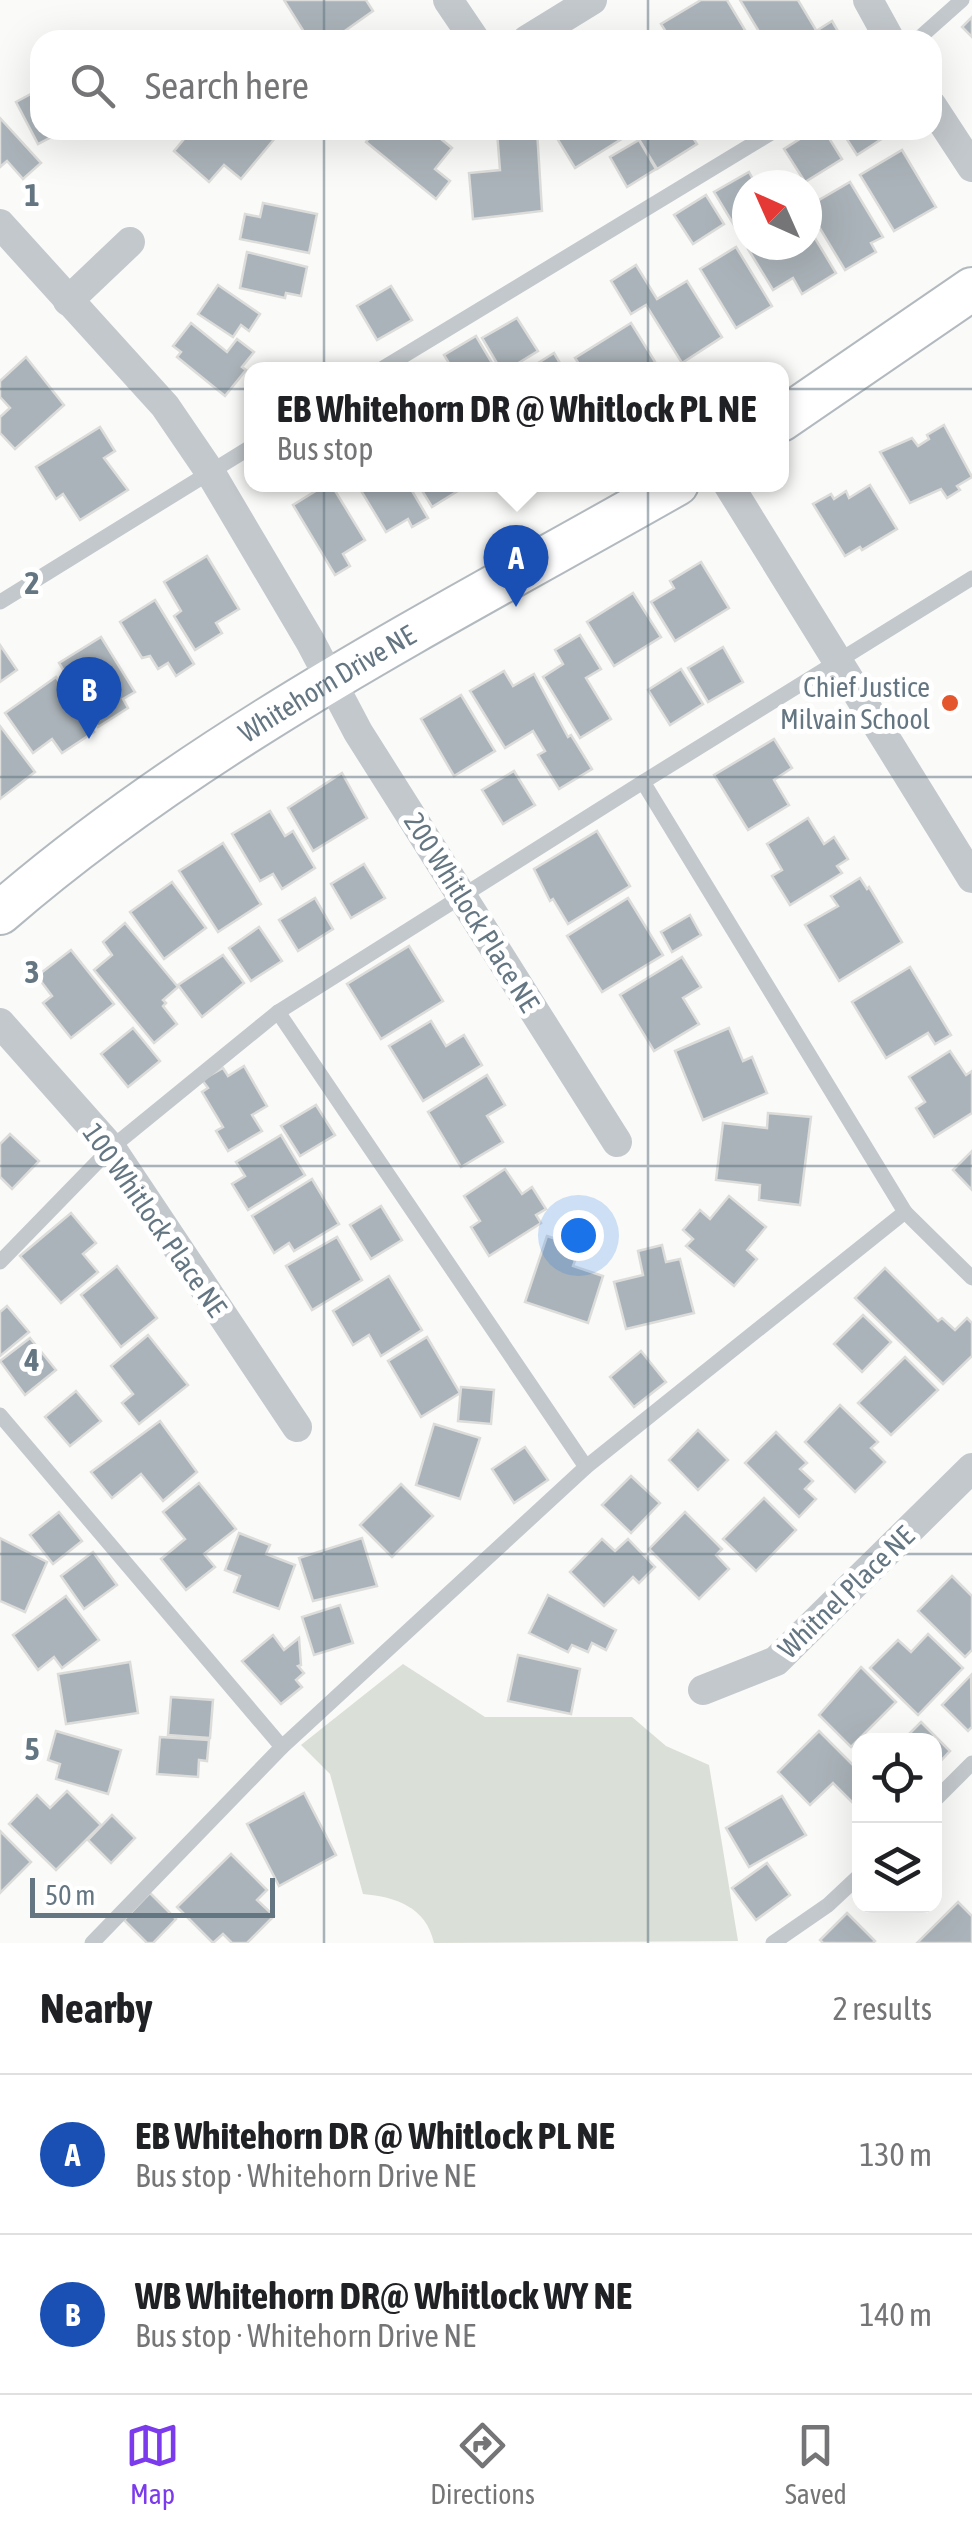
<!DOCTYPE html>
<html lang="en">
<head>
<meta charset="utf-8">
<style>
  :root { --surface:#fff; --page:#f6f6f6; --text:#202124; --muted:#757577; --line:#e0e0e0; --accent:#7c3aed }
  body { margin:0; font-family:"Asap Condensed",sans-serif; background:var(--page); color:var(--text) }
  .controls { position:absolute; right:30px; bottom:30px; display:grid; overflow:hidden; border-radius:20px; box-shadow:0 10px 40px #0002 }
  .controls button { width:90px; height:90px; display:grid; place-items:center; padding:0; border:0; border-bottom:2px solid var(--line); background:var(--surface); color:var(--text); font:50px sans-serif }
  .compass { position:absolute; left:732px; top:170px; width:90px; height:90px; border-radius:50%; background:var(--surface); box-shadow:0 10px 40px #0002; rotate:315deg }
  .scale { position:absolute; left:30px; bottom:25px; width:245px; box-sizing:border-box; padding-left:10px; border:5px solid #657683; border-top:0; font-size:28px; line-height:35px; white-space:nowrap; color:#657683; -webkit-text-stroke:8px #fff; paint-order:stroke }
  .you { position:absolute; left:578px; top:1235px; width:35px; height:35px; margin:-25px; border:8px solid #fff; border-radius:50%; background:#1a73e8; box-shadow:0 0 0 15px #1a73e833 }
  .badge { display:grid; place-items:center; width:65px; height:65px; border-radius:50%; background:var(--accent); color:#fff; font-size:32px; font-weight:700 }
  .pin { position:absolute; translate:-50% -82px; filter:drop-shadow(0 2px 5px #0008) }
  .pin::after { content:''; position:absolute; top:52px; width:35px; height:30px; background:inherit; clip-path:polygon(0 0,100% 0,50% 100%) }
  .popup { position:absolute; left:244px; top:362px; width:545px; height:130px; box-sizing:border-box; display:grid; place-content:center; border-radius:20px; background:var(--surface); filter:drop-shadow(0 2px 8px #0005); font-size:32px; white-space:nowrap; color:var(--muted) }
  .popup b { font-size:38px; color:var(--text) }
  .popup::after { content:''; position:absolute; left:50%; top:100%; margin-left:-20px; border:20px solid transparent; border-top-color:var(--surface) }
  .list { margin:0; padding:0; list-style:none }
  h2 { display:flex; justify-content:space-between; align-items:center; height:130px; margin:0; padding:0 40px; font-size:42px }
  h2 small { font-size:32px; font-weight:400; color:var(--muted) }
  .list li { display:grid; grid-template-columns:65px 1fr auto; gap:30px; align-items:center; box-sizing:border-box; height:160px; padding:0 40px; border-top:2px solid var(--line) }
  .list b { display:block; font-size:38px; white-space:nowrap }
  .list p { margin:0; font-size:32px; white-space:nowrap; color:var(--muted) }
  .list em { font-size:32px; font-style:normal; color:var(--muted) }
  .icon { flex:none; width:55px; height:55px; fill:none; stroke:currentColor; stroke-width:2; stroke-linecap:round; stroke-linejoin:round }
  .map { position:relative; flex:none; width:972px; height:1943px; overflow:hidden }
  .search { position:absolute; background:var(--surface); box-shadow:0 10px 40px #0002; left:30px; right:30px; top:30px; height:110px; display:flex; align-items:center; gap:25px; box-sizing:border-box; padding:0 35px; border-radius:30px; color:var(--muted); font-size:38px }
  .sheet { height:450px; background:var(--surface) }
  nav { display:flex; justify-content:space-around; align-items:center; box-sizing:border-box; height:140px; border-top:2px solid var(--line); background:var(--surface); font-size:28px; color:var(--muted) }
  nav a { display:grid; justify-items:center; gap:5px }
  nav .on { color:var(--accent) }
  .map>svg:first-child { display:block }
  .green { fill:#dadfd7 }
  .building { fill:#aab3b9; stroke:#dcdcda; stroke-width:2.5 }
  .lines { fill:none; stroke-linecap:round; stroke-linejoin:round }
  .secondary-casing { stroke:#b3babf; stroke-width:46 }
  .lane { stroke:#c3c8cc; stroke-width:15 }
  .street { stroke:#c3c8cc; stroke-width:30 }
  .secondary { stroke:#fff; stroke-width:42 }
  .grid { fill:none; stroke:#657683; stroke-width:2.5; stroke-opacity:0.55 }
  .poi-dot { fill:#e4572e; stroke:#fff; stroke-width:4 }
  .labels { text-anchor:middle; stroke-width:10; stroke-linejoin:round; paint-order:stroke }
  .street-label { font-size:28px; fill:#657683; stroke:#fff }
  .poi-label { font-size:28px; fill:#657683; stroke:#fff; text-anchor:end }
  .grid-label { font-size:32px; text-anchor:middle; font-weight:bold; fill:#657683; stroke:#fff; stroke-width:10; stroke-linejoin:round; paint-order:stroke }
</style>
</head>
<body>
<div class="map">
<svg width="972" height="1943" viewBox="0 0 972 1943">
  <rect width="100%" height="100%" fill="#fafaf8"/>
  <path class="green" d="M403,1664L485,1717H632L666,1746L709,1765L738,1941L434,1943C426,1907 396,1897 363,1894L330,1774L301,1745Z"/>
  <g class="building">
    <polygon points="284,0 366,0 373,11 332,40 309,40"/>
    <polygon points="701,0 727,0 745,30 729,40 671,40 661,24"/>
    <polygon points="740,0 798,0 816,30 800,40 764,40"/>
    <polygon points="972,17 972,37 962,27"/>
    <polygon points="832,21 843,40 802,40"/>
    <polygon points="40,89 40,130 56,130 57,134 38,144 16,102"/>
    <polygon points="0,118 41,163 23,179 7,161 0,167"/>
    <polygon points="185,130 268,130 276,137 241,179 224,165 209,182 174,151 189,133"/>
    <polygon points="375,130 430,130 452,148 435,169 450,181 436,199 366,142"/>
    <polygon points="537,130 542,211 473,219 469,173 500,170 497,132"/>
    <polygon points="564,130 625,130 628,135 575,168 555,135"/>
    <polygon points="639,130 688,130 697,144 657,169 635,133"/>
    <polygon points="814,130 824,130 842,159 805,182 784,149"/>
    <polygon points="841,130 889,130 891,133 857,155"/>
    <polygon points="639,140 656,169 627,187 610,157"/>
    <polygon points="902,150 936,207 894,231 860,175"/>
    <polygon points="749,172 756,185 747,185 747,224 737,230 714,192"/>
    <polygon points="850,182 883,237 871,243 876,252 845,270 807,207"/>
    <polygon points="706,195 724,224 693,244 674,215"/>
    <polygon points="263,203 317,214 309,253 240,239 245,214 260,217"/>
    <polygon points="807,225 836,273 802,294 793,278 773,290 748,249 754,245 807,245"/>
    <polygon points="736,247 772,306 736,328 700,269"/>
    <polygon points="247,252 307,267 301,296 286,293 285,298 240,288"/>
    <polygon points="636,265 657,299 687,281 722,337 682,363 646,305 631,314 611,281"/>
    <polygon points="218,285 260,314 249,331 241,325 233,337 198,314"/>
    <polygon points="391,286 412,320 377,340 357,306"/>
    <polygon points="517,318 538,351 507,370 501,370 482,338"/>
    <polygon points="191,323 227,352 237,339 254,352 242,367 246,370 225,396 177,357 181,352 173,346"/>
    <polygon points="631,323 657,365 650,370 583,370 575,358"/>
    <polygon points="476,336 495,368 453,370 444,355"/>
    <polygon points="554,353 564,370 527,370"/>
    <polygon points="26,357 64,405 15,449 0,433 0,417 10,408 0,397 0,381"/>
    <polygon points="944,425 972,477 957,486 960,490 947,498 941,489 910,503 880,452 912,438 918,446 929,439 927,435"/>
    <polygon points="100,427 115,451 104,458 128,490 80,520 63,494 56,499 36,467"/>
    <polygon points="327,484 331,484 365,540 343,554 350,566 335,575 293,505"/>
    <polygon points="357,484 408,484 428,518 412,527 408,519 386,532"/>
    <polygon points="418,484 469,484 432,507"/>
    <polygon points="870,485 897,529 862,550 860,547 845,556 813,504 831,494 834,499 846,491 849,498"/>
    <polygon points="207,556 239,609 216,623 222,633 195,650 174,616 181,611 164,582"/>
    <polygon points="701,562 729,608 675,641 651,602 674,588 670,581"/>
    <polygon points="633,593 661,637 614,666 587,622"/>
    <polygon points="155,600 194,664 176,676 168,663 158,669 150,656 142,658 120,622"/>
    <polygon points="580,635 601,669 586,678 611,719 580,738 543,677 563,664 555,650"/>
    <polygon points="101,637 135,692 123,699 128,708 98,727 59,663"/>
    <polygon points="0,645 17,670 0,682"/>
    <polygon points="723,647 743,682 708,702 688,668"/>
    <polygon points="681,669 703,704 670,725 648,690"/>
    <polygon points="504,671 513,686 534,674 568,737 571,735 592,769 559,789 538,755 545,751 533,731 505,748 470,691"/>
    <polygon points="56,677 94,732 62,753 52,739 33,753 5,713"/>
    <polygon points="461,695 495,751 454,776 421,719"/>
    <polygon points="0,726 35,772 0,799"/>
    <polygon points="774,739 792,768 774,780 789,805 748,830 714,775"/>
    <polygon points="514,771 535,805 503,824 482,790"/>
    <polygon points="342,773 367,818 313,851 288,808"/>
    <polygon points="270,811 285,836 293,831 315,868 282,889 273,874 260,881 232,834"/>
    <polygon points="808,818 824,844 834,837 848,859 837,866 842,873 790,905 772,876 782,870 767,844"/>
    <polygon points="597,831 630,886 568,924 553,899 550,901 534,869"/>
    <polygon points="223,843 261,904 218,932 179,871"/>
    <polygon points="364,864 385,898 351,918 331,884"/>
    <polygon points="860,878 867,889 869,887 902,942 839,981 805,925 838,906 831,896"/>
    <polygon points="172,882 206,928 164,959 130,912"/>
    <polygon points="315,898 333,929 298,951 279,920"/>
    <polygon points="628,898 663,955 602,992 567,936"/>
    <polygon points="690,915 701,935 672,952 661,932"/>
    <polygon points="125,923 178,987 163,1000 166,1003 163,1006 177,1024 154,1043 94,970 112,955 103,942"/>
    <polygon points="259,927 282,961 251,981 229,948"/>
    <polygon points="409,946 443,1001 381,1039 347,984"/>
    <polygon points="71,950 114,1004 71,1038 43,1003 52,996 37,976"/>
    <polygon points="223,955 244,983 202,1017 178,985"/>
    <polygon points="682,957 701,987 683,998 699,1024 654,1051 620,995"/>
    <polygon points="910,967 951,1035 935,1044 928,1033 886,1058 852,1002"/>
    <polygon points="431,1021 446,1046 464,1035 482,1065 423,1101 389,1046"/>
    <polygon points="133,1028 160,1061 128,1087 101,1054"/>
    <polygon points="729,1028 743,1061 752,1057 767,1093 703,1120 675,1051"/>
    <polygon points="950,1051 966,1075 972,1071 972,1113 934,1137 916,1108 925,1102 909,1077"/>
    <polygon points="244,1066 267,1106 252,1115 262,1131 228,1151 216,1131 223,1127 202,1092 208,1088 202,1080 223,1068 228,1076"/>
    <polygon points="487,1075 505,1105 487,1116 503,1142 461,1167 428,1112"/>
    <polygon points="316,1105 335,1135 300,1156 281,1126"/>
    <polygon points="768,1113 811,1117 800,1205 759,1200 760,1185 716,1180 723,1123 767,1128"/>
    <polygon points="10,1134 39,1161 12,1189 0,1177 0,1144"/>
    <polygon points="281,1135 305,1175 248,1210 232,1184 245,1176 236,1162"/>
    <polygon points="972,1151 972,1190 953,1170"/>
    <polygon points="505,1169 522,1194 532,1187 546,1209 536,1215 541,1223 489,1256 471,1227 480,1221 464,1196"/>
    <polygon points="312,1179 339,1224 294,1251 289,1243 274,1253 252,1216"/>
    <polygon points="729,1196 766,1227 747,1250 757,1259 734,1286 686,1246 693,1239 683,1230 700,1210 710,1219"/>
    <polygon points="381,1206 402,1240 371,1259 350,1225"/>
    <polygon points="71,1213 96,1243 83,1254 98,1272 61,1303 20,1256"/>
    <polygon points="547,1236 580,1247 573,1266 603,1276 588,1323 525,1302"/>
    <polygon points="337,1237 362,1280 312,1310 286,1266"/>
    <polygon points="662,1245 666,1262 680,1259 694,1313 626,1329 614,1282 643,1275 638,1251"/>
    <polygon points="117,1266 157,1318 121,1347 81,1295"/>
    <polygon points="885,1268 938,1321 942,1318 955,1330 967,1318 972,1323 972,1356 943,1384 855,1298"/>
    <polygon points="389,1276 422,1330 381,1356 369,1335 353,1345 333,1311"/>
    <polygon points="7,1306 29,1332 0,1356 0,1312"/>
    <polygon points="863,1315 891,1342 862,1372 834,1344"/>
    <polygon points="148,1335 188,1385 139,1424 122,1403 133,1394 111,1366"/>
    <polygon points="427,1337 460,1393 421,1417 388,1361"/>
    <polygon points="30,1338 56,1370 25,1395 0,1361"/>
    <polygon points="641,1351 666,1382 634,1407 610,1377"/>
    <polygon points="905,1357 938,1390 891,1435 858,1403"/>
    <polygon points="461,1387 494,1390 491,1424 458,1421"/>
    <polygon points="76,1391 101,1421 70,1446 45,1417"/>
    <polygon points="840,1405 878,1442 871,1448 885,1462 855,1492 805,1442"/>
    <polygon points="160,1421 197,1472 163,1501 141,1474 112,1498 91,1472"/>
    <polygon points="434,1424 480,1438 460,1499 416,1485"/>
    <polygon points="698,1430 728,1460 698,1490 669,1460"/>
    <polygon points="776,1432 807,1463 800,1469 813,1481 805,1489 816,1499 799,1517 745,1463"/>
    <polygon points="525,1447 548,1480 514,1503 492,1469"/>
    <polygon points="631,1476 660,1503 631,1533 602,1505"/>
    <polygon points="199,1483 236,1529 204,1554 215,1567 186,1590 161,1559 185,1539 163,1512"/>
    <polygon points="401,1484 433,1516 392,1557 360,1525"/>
    <polygon points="764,1498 796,1530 756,1571 723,1539"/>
    <polygon points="59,1512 82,1541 53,1564 30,1535"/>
    <polygon points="685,1512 722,1549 716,1555 729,1569 699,1599 649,1549"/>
    <polygon points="239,1533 270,1545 266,1554 295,1565 279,1609 234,1592 240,1576 225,1570"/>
    <polygon points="0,1538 47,1562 25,1612 0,1601"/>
    <polygon points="362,1538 377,1586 313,1601 299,1558"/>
    <polygon points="602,1539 615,1551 628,1539 655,1567 639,1583 633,1577 604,1606 570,1572"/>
    <polygon points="93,1552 117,1585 84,1609 61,1576"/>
    <polygon points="952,1576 972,1596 972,1650 965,1657 918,1611"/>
    <polygon points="548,1595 616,1630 606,1650 592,1643 588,1652 572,1645 568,1652 529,1633"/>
    <polygon points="66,1596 99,1640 62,1668 54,1657 38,1670 13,1635"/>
    <polygon points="340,1605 353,1643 314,1655 302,1617"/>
    <polygon points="928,1634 963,1668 918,1715 870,1668 898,1640 911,1652"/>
    <polygon points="273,1635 284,1650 299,1638 301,1665 298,1666 304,1673 296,1680 302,1687 281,1704 242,1661"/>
    <polygon points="518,1655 580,1669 571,1714 508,1701"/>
    <polygon points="130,1662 138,1713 66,1724 58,1674"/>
    <polygon points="861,1667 896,1702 851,1747 819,1715"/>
    <polygon points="971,1675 972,1727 968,1731 942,1705"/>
    <polygon points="171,1697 213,1700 210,1738 168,1735"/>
    <polygon points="921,1722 950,1751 934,1768 934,1740 903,1740"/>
    <polygon points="56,1731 121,1750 108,1794 56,1779 60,1764 48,1760"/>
    <polygon points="819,1731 860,1772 860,1810 833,1783 810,1805 778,1772"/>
    <polygon points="160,1737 209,1740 207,1761 199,1760 198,1777 157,1774"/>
    <polygon points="67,1791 101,1825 56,1870 9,1824 37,1795 50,1808"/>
    <polygon points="304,1793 336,1855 279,1886 247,1824"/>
    <polygon points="782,1796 806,1835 749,1867 726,1828"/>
    <polygon points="112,1815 135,1838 111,1863 88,1840"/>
    <polygon points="0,1831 31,1862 0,1893"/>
    <polygon points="231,1854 267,1890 257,1900 274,1916 247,1943 232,1943 223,1934 213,1943 177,1907"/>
    <polygon points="767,1863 790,1895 756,1920 732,1888"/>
    <polygon points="150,1893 176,1919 153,1943 147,1943 124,1920"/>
    <polygon points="958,1902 972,1916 972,1943 917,1943"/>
    <polygon points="847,1913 875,1941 873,1943 823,1943 820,1940"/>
  </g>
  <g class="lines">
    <g class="secondary-casing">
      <g id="secondary">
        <polyline points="781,420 972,289"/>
        <path id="s1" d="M0,913C202,738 445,616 677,484"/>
      </g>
    </g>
    <g class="lane">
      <polyline points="917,40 962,0"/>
      <polyline points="380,370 776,130"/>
      <polyline points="0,602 251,447"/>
      <polyline points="643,782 972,578"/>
      <polyline points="278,1012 586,1467"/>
      <polyline points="905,1212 972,1278"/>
      <polyline points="0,1262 111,1148 278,1012 643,782 905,1212 586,1467 282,1747 92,1943"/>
      <polyline points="0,1415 282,1747"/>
      <polyline points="934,1801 972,1763"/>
      <polyline points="773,1943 828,1905 860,1875"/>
    </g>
    <g class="street">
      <polyline points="448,0 475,40"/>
      <polyline points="868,0 890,40"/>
      <polyline points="527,40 592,0"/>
      <polyline points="932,106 972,167"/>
      <polyline points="0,224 165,406 210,472 310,641 358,732 617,1142"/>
      <polyline points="68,301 130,242"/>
      <polyline points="728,484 972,878"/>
      <polyline points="0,1023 111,1148 297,1427"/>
      <polyline points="703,1690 776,1661 972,1468"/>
    </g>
    <use href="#secondary" class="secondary"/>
  </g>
  <path class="grid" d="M324,0V40M648,0V40M324,130V1943M648,130V1943M0,389H972M0,777H972M0,1166H972M0,1554H972"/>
  <circle class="poi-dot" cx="950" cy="703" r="10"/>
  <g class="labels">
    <g class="street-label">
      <text dy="10" stroke="none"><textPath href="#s1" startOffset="400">Whitehorn Drive NE</textPath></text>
      <text transform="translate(472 912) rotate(58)" y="10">200 Whitlock Place NE</text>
      <text transform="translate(155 1220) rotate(55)" y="10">100 Whitlock Place NE</text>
      <text transform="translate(846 1592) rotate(-44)" y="10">Whitnel Place NE</text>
    </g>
    <g class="poi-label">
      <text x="930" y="697">Chief Justice<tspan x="930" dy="32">Milvain School</tspan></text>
    </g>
  </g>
  <g class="grid-label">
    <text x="32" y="206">1</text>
    <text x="32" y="594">2</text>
    <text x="32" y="983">3</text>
    <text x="32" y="1371">4</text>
    <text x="32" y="1760">5</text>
  </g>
</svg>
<div class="controls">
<button><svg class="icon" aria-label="locate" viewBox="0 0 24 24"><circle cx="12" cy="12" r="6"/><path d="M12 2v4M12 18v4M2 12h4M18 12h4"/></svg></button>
<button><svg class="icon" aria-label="layers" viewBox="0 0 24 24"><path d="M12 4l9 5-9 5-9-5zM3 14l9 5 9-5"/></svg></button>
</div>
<svg class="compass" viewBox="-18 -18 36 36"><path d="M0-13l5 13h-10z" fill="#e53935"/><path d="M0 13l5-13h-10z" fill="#757577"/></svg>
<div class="scale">50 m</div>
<div class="you"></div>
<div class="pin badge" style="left:516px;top:607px;background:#1a4fb4">A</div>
<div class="popup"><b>EB Whitehorn DR @ Whitlock PL NE</b>Bus stop</div>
<div class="pin badge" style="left:89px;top:739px;background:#1a4fb4">B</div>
<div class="search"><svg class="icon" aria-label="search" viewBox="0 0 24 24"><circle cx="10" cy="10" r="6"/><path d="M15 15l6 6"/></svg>Search here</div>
</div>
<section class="sheet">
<h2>Nearby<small>2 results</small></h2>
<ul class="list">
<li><span class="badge" style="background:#1a4fb4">A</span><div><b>EB Whitehorn DR @ Whitlock PL NE</b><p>Bus stop · Whitehorn Drive NE</p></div><em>130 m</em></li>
<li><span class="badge" style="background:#1a4fb4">B</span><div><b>WB Whitehorn DR@ Whitlock WY NE</b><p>Bus stop · Whitehorn Drive NE</p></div><em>140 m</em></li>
</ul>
</section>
<nav>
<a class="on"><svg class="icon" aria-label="map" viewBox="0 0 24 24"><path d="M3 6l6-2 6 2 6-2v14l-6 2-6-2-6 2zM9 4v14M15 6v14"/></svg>Map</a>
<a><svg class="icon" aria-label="directions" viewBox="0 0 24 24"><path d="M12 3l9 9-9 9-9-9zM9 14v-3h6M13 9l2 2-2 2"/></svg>Directions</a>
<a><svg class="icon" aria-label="saved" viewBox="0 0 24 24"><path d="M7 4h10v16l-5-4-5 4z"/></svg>Saved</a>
</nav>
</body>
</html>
